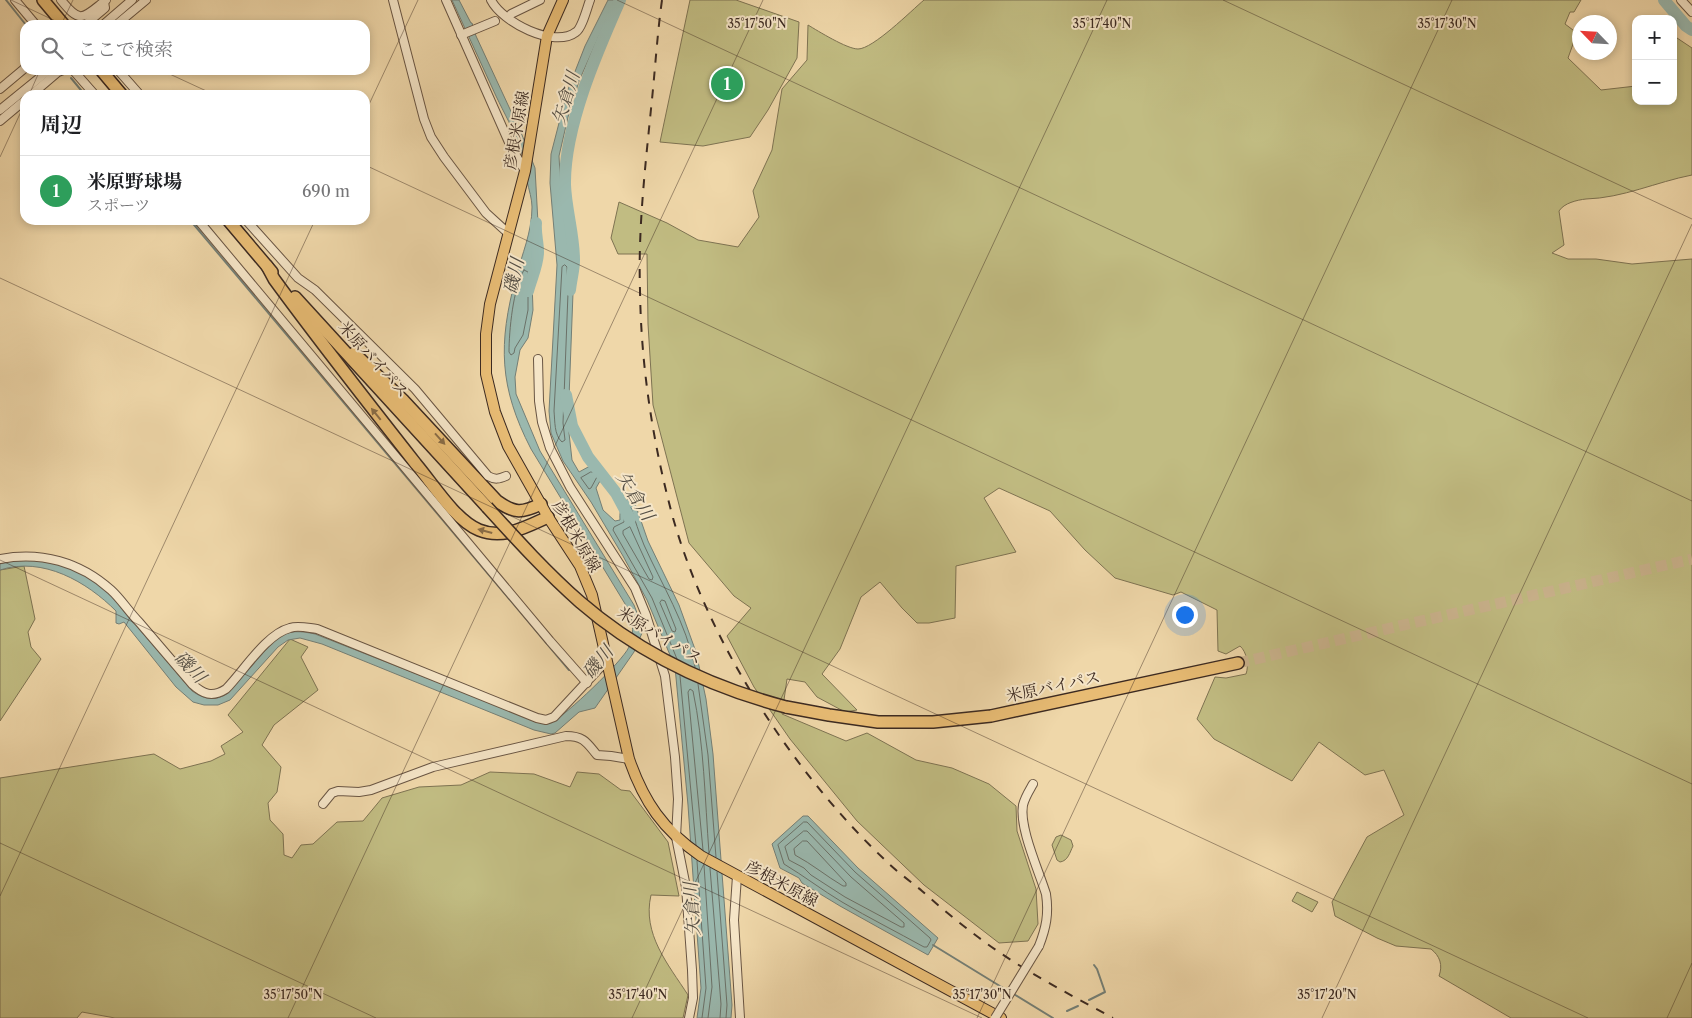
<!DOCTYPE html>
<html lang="ja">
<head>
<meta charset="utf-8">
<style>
  :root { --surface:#fff; --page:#f2f2f2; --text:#202124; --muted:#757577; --line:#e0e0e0; --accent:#8f2418 }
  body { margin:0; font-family:"Libre Caslon Text","Noto Serif JP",serif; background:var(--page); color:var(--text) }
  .controls { position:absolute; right:15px; top:15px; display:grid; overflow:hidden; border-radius:10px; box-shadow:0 2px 8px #0003 }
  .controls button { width:45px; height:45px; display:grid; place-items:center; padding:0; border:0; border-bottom:1px solid var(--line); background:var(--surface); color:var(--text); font:25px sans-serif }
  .compass { position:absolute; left:1572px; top:15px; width:45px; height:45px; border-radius:50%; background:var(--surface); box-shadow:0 2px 8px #0003; rotate:295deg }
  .you { position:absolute; left:1184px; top:614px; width:18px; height:18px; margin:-12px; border:4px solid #fff; border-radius:50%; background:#1a73e8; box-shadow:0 0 0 8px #1a73e833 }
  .badge { display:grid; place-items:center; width:32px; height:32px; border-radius:50%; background:var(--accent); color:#fff; font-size:16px; font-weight:700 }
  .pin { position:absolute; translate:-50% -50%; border:2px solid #fff; box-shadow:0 1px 5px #0006 }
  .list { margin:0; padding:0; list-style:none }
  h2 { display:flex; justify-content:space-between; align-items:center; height:65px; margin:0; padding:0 20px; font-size:21px }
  h2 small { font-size:16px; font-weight:400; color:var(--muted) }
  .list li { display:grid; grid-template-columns:32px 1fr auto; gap:15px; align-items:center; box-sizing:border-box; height:70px; padding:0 20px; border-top:1px solid var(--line) }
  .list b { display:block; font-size:19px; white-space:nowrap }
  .list p { margin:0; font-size:16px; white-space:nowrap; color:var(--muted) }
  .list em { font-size:16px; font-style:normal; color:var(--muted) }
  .icon { flex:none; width:28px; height:28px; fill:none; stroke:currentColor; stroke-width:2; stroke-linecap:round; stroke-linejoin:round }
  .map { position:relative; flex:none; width:1692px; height:1018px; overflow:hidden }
  .search { position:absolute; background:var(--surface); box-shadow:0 2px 8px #0003; left:20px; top:20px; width:350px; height:55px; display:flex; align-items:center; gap:12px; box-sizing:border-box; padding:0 18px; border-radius:15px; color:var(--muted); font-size:19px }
  .panel { position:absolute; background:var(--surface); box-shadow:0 2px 8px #0003; left:20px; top:90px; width:350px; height:135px; border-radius:15px }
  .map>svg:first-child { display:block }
  .green { fill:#c1bc82; stroke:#7e7352 }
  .water { fill:#9ab8ae; stroke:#747f76 }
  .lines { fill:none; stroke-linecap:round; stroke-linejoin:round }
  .shore { stroke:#6b7168; stroke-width:1 }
  .stream { stroke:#747f76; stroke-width:2 }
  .river { stroke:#9ab8ae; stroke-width:12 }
  .highway-tunnel { stroke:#cbb48e; stroke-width:11; stroke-dasharray:11 5.5; stroke-linecap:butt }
  .minor-casing { stroke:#695543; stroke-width:10 }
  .major-casing { stroke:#3c2a21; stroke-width:12 }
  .highway-casing { stroke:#3c2a21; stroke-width:14 }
  .minor { stroke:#f5e5c7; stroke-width:8 }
  .major { stroke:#e8bc74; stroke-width:10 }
  .highway { stroke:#e8bc74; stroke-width:11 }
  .rail { stroke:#3c2a21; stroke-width:2; stroke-dasharray:9 9; stroke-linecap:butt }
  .minor-bridge-casing { stroke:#695543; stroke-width:10; stroke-linecap:butt }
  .highway-bridge-casing { stroke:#3c2a21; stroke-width:14; stroke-linecap:butt }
  .minor-bridge { stroke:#f5e5c7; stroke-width:8 }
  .highway-bridge { stroke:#e8bc74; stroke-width:11 }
  .oneway { fill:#896c46 }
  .ticks { fill:none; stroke:#3c2a21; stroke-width:1; stroke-opacity:0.45 }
  .labels { text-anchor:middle; stroke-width:4; stroke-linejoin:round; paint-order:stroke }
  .street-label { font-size:16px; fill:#3c2a21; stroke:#f5e5c7 }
  .water-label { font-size:18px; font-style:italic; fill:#544e44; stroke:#f5e5c7 }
  .ticks-label { font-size:12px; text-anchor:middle; fill:#3c2a21; stroke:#f5e5c7; stroke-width:4; stroke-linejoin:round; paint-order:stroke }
</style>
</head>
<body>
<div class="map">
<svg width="1692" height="1018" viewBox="0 0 1692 1018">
  <rect width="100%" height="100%" fill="#efd7a9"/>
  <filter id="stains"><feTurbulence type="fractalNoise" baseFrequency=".004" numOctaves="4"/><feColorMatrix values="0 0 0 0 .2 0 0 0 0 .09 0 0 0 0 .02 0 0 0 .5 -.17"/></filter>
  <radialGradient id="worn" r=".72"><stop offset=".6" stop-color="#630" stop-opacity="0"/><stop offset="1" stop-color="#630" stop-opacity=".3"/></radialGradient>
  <g class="green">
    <polygon points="690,0 736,0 799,22 797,58 768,110 750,137 703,146 660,142"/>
    <path d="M924,0H1581L1574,12H1570L1565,24L1577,33L1568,58L1601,90L1636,86V101H1673V43L1677,38L1692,48V175C1656,182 1623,198 1586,199C1577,200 1564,203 1559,211L1564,245L1552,253L1568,259H1596L1632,264L1692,259V1018H1511L1439,976C1443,965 1440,956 1431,949L1396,946L1377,938L1335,916L1332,902L1367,837L1404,815L1384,770L1365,775L1319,742L1292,781L1214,739L1197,719L1215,677L1226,678L1246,674C1249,666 1247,652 1240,646L1226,654L1218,651L1217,610L1181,592L1173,595L1115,578L1085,550L1050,511L999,488L984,498L1016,552L956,566L955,618L929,623H917L902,608L880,582L861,597L840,649L822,674L857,710L845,712L817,697L805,682L787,679L782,714L846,741L867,733L916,760L952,768L989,784L1016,806L1017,831L1036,889L1038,924L1028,941L999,943L924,885L857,821L790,739L754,687L727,636L751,608L734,596L689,543L653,405L648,324L647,254H618L611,238L619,202L667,223L698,240L738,247L759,217L753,191L772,150L782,89L807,60L808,25C818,31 847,49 858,49C873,49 911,11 924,0Z"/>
    <polygon points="24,566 35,619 28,632 31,647 41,659 0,721 0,570"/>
    <path d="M290,639L308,647L301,657L318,690L274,725L262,745L281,767L277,792L268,803L270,820L283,834L284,855L292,858L301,845L313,844L337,822L363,821L382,798L419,787L461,785L490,772L534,774L570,787L577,772L599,774L621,790L630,791L668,842L679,896L651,895C642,934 668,964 688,995L683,1018H115L82,1012L77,1018H0V778L154,754L180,769L211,761L225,754L221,746L243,732L228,715Z"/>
    <path d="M1061,835L1071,840L1073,846C1070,852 1068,861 1060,862L1057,860L1052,845L1056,837Z"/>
    <polygon points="1297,892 1318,902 1312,912 1292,901"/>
  </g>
  <g class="water">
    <path d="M452,0H459L471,23H472L476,36L522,135L535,168L538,223L532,282L533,310L528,338L520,350L515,377L516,394L540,451L634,605L642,626V633L634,652L595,708L579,712L555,733L551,734L534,730L322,644L300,638L288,640L278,647L230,700L218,705H204L193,702L176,687L124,622L119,624L116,623V611C87,582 43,556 0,570V564C33,552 75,565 101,586C113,596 122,609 132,621C152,644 172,667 192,691C204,699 215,702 228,693L277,637C290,630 301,631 315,634L539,722L551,723C566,715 622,662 629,647C634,635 633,624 630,612L531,449C499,387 498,344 516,277C522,254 532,232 532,207C532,199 529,190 527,181C525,170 524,158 520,148C514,130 504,113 496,96C481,64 467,32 452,0Z"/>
    <path d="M608,0H615L579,81L568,117L559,156L561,192L571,253L573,293L568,424L572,460L579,472L590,466L602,468L605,475L600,481L596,488L603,510L615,521L620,520C619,508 623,503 632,495L648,541L679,605L696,652L706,699L713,754L732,1005L731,1018H697L701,988L696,919L688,805L675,667L647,600L623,556L591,502L563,461L551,433L549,411L557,265L550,183L551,154L567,92L585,46Z"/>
    <polygon points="803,816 808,816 858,868 938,938 928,955 840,906 802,883 799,878 780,868 772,844"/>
  </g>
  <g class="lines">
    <g class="shore">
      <path d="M565,265L567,267L568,293L563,423L565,440L562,442C554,435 555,421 554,411L562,267Z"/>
      <path d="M524,270L528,272V310L523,335L515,348L514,353L511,355L509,352C509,331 513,288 524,270Z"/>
      <polygon points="591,472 596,472 598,475 591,488 589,489 581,478"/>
      <polygon points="630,527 653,577 652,580 649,579 623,534 623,531"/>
      <polygon points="662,600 665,601 676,629 675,632 672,631 660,603"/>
      <path d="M677,659L652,598L613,530L614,527L624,522L625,512L628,506L631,508C635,520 639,533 644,545C662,585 686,623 695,667"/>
      <polyline points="680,676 696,845"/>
      <polyline points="698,684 708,755 716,857"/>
      <path d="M804,822H807L855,872L930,938L931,940L927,947H924C897,932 869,918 842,902C822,890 804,876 784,864L778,845Z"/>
      <polygon points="804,831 807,831 851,877 904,923 904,927 901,927 845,897 811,875 804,868 789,860 785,847"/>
      <path d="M803,841H807L846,883V886H843C826,876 812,864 795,855L794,849Z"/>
      <path d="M703,850L688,692L690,689L693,691C704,743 705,800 709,853"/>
      <polyline points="697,861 706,988 702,1018"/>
      <polyline points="704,865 712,987 708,1018"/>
      <polyline points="710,868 721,1004 720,1018"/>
      <polyline points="717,872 727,1005 726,1018"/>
    </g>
    <g class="stream">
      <polyline points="6,0 26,25"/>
      <polyline points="71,78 85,95"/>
      <polyline points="190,220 569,670"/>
      <polyline points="933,945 1008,991"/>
      <polyline points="1012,993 1053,1018"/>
      <polyline points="1089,1000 1105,992 1097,969 1094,965"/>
      <polyline points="1067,1011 1078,1006"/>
    </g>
    <g class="river">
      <polyline points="1664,0 1686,26 1692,30"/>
      <path d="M570,290C571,280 574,270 574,260C574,235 566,210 565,185C564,127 597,52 620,0"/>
      <path d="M528,291C531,279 538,265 538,252C538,242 535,233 536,223"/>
      <polyline points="566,395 572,426 588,457 616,493 630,519"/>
    </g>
    <polyline class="highway-tunnel" points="1238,663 1692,559"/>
    <g class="minor-casing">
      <g id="minor">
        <polyline points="15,0 36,25"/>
        <path d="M61,0C81,25 83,18 106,0"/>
        <polyline points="393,0 424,119 431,137 444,157 486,213 508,233"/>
        <polyline points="446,0 511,147 525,171"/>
        <path d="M491,0C502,22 554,49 576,32C582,28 587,8 590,0"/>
        <polyline points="1681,0 1692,12"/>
        <polyline points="511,14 540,0"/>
        <polyline points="86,24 105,8 104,2"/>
        <polyline points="103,25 132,0"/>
        <polyline points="116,25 146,0"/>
        <polyline points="461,35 495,21"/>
        <polyline points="73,70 95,95"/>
        <polyline points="118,70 140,95"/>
        <polyline points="0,89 25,68"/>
        <polyline points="31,95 58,72 63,70"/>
        <polyline points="0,110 49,70"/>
        <polyline points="0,121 25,100"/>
        <polyline points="198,220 550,641 587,683"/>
        <path d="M246,220L298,278L315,290L415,389L488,476C495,480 499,479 506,476"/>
        <polyline points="538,359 539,401 542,422 550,448 570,487 635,588 646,615 665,676 675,757 678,799 676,837 686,887 692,970 693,998 689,1018"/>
        <path d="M0,559C41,551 80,562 111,590C121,599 129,612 139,622C157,643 174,663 192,684C203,694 212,698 226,689C243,672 266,634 290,628C298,625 308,628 317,629L537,718L546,720L554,717L607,660"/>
        <path d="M1033,784C1029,791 1025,797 1023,805C1019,828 1039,871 1046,894C1049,914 1046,928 1039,946"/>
        <path d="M323,804L332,793L338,791L359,792L371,790L433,767L566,736C584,736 587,743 597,755L611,756L629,759"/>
        <polyline points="737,876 734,920 740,1018"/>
      </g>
    </g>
    <g class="major-casing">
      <path id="major" d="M563,0L547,36L525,171L490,304L486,334V374L495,412L508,446L548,517L580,566L592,595L629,759C644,802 663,830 701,856L1001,1018"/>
    </g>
    <g class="highway-casing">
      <g id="highway">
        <polyline points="43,0 64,25"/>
        <polyline points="101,70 122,95"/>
        <polyline points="228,220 272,272"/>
        <path d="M267,266L274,279C320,342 368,403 416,464C433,484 455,520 479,530C503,540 526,527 548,517"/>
        <polyline points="295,297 487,507"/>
        <path d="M354,353L403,400L497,501C515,514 522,513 541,504"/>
        <polyline points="786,707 829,715 878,722 933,722 991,716 1238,663"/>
      </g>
    </g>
    <use href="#minor" class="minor"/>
    <use href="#major" class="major"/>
    <use href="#highway" class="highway"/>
    <path class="rail" d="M662,0C657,36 655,72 651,109C645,169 638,230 640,290C641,367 653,444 673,518C708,641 792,772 885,860C896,871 910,881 922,891C940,907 959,923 978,937C1020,969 1067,993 1113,1018"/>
    <g class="minor-bridge-casing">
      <polyline id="minor-bridge" points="995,1018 1039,946"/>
    </g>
    <g class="highway-bridge-casing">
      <path id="highway-bridge" d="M487,507C517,540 547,573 580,602C640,654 710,687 786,707"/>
    </g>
    <use href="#minor-bridge" class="minor-bridge"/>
    <use href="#highway-bridge" class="highway-bridge"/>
  </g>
  <defs><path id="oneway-solid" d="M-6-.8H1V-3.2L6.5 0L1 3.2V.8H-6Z" transform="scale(1.25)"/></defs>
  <g class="oneway">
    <use href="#oneway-solid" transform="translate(376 414) rotate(-129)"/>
    <use href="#oneway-solid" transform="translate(440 439) rotate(48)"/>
    <use href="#oneway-solid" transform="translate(485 531) rotate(-165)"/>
  </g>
  <path class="ticks" d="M11,0L64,25M617,0L1692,501M1223,0L1692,219M61,25L73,0M161,70L215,95M29,95L40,70M365,113L418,0M0,157L25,103M365,165L1692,784M0,278L1588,1018M0,560L982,1018M0,843L376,1018M0,896L315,220M288,1018L763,0M632,1018L1107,0M977,1018L1452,0M1322,1018L1692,224M1667,1018L1692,963"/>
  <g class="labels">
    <g class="street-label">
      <text transform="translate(516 130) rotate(-80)" y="6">彦根米原線</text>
      <text transform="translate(374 359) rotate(48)" y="6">米原バイパス</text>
      <text transform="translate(577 536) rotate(60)" y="6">彦根米原線</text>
      <text transform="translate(660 635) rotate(31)" y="6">米原バイパス</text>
      <text transform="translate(1053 686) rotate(-12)" y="6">米原バイパス</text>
      <text transform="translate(782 883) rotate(28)" y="6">彦根米原線</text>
    </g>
    <g class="water-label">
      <text transform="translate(566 98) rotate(-73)" y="6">矢倉川</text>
      <text transform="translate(514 276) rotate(-77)" y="6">磯川</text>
      <text transform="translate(635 496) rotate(58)" y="6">矢倉川</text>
      <text transform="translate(598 662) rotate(-50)" y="6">磯川</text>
      <text transform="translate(190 667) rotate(46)" y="6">磯川</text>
      <text transform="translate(692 909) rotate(-93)" y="6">矢倉川</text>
    </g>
  </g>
  <g class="ticks-label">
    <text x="757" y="28">35°17'50"N</text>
    <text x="1102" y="28">35°17'40"N</text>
    <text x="1447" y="28">35°17'30"N</text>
    <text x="293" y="999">35°17'50"N</text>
    <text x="638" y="999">35°17'40"N</text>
    <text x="982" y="999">35°17'30"N</text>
    <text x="1327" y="999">35°17'20"N</text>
  </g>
  <rect width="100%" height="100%" filter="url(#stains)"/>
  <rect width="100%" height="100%" fill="url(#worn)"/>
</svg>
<div class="controls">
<button>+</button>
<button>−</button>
</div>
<svg class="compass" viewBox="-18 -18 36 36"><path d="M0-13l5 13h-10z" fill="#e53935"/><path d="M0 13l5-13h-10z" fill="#757577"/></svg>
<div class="you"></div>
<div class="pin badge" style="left:727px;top:84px;background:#2e9e5b">1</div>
<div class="search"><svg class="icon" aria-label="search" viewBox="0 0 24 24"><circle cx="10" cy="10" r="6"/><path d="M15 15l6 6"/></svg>ここで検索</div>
<section class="panel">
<h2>周辺<small></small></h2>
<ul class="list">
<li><span class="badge" style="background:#2e9e5b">1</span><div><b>米原野球場</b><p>スポーツ</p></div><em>690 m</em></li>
</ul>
</section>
</div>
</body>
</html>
